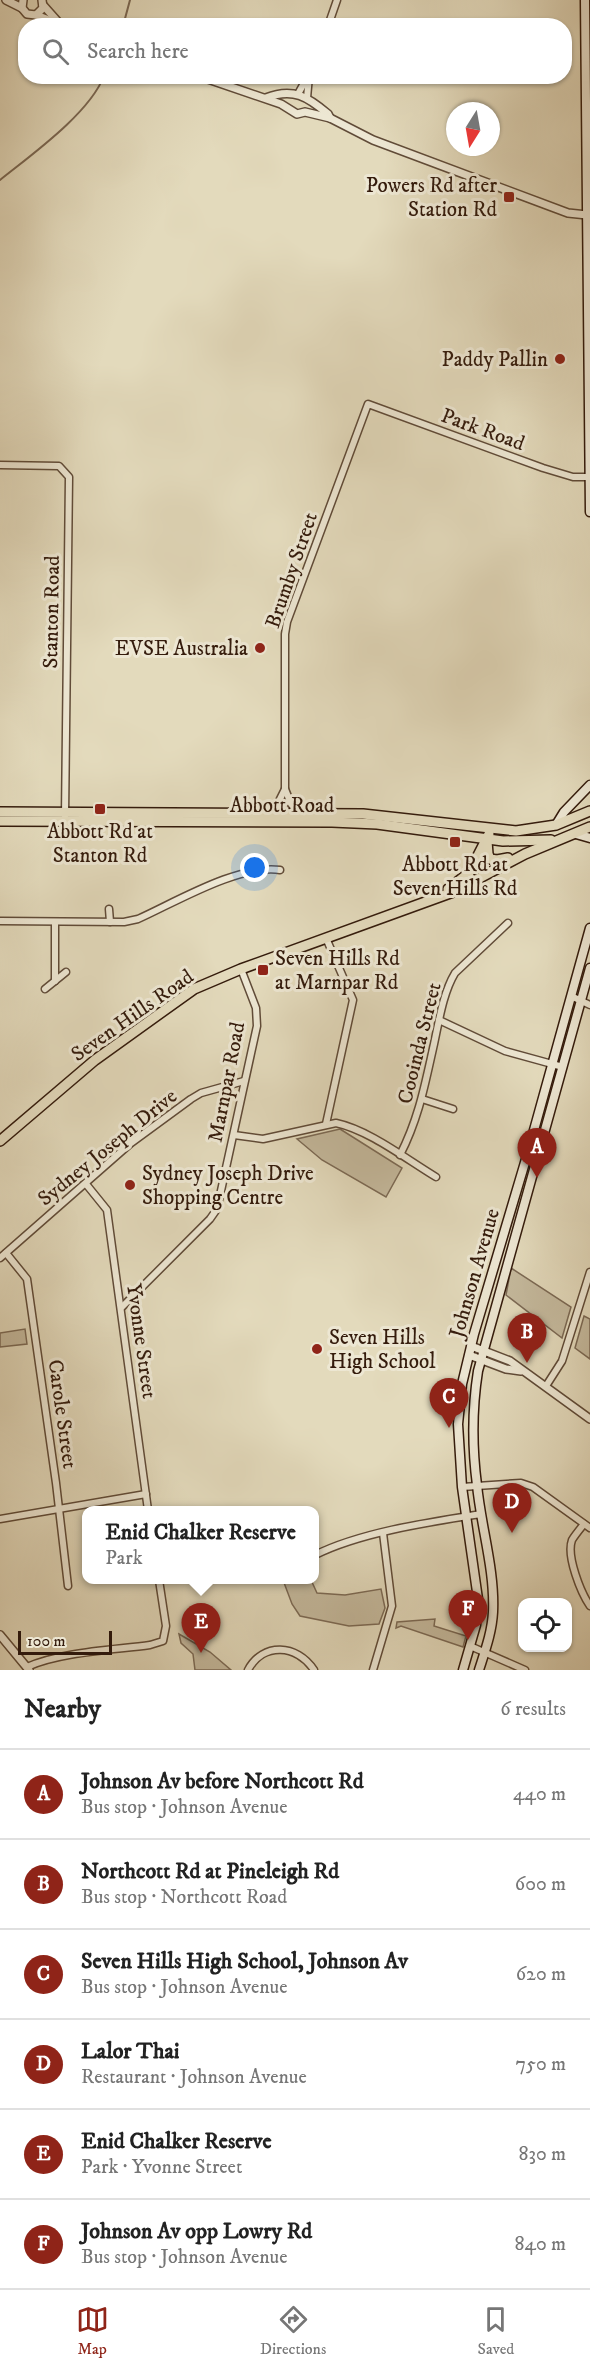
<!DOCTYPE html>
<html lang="en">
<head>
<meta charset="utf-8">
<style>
  :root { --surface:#fff; --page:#f2f2f2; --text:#222; --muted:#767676; --line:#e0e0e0; --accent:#8f2418 }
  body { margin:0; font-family:"IM FELL DW Pica",serif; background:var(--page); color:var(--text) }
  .controls { position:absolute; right:18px; bottom:18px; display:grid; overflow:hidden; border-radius:12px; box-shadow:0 2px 4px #0004 }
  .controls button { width:54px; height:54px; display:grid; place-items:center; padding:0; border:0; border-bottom:2px solid var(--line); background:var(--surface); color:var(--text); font:30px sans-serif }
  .compass { position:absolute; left:446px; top:102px; width:54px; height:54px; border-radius:50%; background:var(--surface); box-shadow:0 2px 4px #0004; rotate:191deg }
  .scale { position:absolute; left:18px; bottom:15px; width:94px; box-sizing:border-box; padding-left:6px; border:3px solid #341b0c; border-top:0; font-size:16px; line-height:21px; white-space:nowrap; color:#341b0c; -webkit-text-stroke:4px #ede7d3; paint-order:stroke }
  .you { position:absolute; left:255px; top:868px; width:21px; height:21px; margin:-15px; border:4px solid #fff; border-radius:50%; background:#1a73e8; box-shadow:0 0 0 9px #1a73e833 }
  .badge { display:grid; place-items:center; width:39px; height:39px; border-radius:50%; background:var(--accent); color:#fff; font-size:20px; font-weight:700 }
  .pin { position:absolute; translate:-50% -50px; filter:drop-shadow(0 2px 3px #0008) }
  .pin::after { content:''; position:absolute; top:32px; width:21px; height:18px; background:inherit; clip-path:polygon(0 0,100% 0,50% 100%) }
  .popup { position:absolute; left:82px; top:1506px; width:237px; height:78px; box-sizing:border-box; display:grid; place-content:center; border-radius:12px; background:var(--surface); filter:drop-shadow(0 2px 4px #0005); font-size:20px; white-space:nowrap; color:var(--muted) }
  .popup b { font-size:22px; color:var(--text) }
  .popup::after { content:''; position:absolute; left:50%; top:100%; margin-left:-12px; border:12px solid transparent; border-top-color:var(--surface) }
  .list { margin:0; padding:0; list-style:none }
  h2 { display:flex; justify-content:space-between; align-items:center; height:78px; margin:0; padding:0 24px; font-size:26px }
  h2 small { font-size:20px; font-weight:400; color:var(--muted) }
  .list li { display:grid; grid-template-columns:39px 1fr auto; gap:18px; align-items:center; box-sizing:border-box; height:90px; padding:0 24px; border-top:2px solid var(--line) }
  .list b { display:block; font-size:22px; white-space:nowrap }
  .list p { margin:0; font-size:20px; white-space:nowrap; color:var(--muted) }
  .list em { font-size:20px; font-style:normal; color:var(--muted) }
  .icon { flex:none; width:33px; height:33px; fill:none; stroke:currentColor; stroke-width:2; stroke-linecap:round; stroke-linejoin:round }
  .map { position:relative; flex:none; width:590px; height:1670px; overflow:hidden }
  .search { position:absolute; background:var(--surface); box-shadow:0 2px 4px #0004; left:18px; right:18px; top:18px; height:66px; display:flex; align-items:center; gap:15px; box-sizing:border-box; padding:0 21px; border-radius:24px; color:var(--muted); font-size:22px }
  .sheet { height:618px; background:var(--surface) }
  nav { display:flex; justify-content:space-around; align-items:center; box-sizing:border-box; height:84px; border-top:2px solid var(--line); background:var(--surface); font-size:16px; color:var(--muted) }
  nav a { display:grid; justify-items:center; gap:3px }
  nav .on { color:var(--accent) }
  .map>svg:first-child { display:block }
  .green { fill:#c5ba9e; stroke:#7c6a55; stroke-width:1.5 }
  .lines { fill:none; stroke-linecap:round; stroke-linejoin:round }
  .stream { stroke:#7a6752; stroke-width:2 }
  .minor-casing { stroke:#604b38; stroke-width:9 }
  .tertiary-casing { stroke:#604b38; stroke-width:10 }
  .secondary-casing { stroke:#341b0c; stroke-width:11 }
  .primary-casing { stroke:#341b0c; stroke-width:12 }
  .minor { stroke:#ede7d3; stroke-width:6 }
  .tertiary { stroke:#ede7d3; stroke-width:7 }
  .secondary { stroke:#ede7d3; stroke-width:8 }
  .primary { stroke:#e3dabc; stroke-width:9 }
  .poi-dot { fill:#8f2418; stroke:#ede7d3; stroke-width:2 }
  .labels { text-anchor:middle; stroke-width:6; stroke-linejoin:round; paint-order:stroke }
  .poi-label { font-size:21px; fill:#341b0c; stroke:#ede7d3; text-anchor:end }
  .street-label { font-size:21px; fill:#341b0c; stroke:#ede7d3 }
</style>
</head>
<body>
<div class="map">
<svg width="590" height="1670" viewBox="0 0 590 1670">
  <rect width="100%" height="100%" fill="#e3dabc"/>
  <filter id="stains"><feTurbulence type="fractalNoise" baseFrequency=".00333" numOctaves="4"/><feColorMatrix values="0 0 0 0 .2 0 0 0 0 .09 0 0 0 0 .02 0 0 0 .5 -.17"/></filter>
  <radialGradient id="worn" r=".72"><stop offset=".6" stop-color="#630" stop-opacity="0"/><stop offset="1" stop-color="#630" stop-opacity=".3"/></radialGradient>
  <g class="green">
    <polygon points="340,1129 402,1168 386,1197 322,1160 297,1139"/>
    <polygon points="511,1268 571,1307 562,1338 506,1295"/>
    <polygon points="584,1316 590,1319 590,1359 575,1348"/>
    <polygon points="25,1329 27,1344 0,1347 0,1333"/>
    <polygon points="283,1580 311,1580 317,1593 345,1595 381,1589 385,1608 379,1624 349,1626 300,1616 292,1604"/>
    <polygon points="435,1619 434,1626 466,1636 463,1647 401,1626 396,1628 397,1622"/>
    <polygon points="179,1634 210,1652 231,1670 195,1670 193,1654 181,1643"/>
  </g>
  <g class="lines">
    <g class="stream">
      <polyline points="123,26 130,0"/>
      <path d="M0,180C31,155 89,114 104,76"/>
    </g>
    <g class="minor-casing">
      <g id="minor">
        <polyline points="328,26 337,0"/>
        <polyline points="298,94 308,76"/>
        <polyline points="307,98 309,76"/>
        <polyline points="0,465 59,466 69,477 65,816"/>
        <polyline points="264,810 276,807 285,789"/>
        <polyline points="300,812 291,804 285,789 285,634 287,622 368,404 543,468 573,477 589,477"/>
        <polyline points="109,909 110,922"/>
        <path d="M0,921L124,922L138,919C176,902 239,864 280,870"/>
        <polyline points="55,923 55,981"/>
        <polyline points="326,938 353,1000 326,1124"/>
        <polyline points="45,989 66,972"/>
        <polyline points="571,996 590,1005"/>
        <polyline points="439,1020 505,1051 563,1067"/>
        <polyline points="422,1099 453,1109"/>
        <path d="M234,1135L263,1139L336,1123C369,1130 406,1159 436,1177"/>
        <path d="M400,1155C419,1118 425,1084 434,1044C439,1021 443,993 455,973L508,923"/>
        <polyline points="86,1184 107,1210 148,1510"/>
        <polyline points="6,1253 27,1279 56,1483 68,1586"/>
        <polyline points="0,1258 131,1143 191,1099 201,1093 244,1081"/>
        <polyline points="122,1307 210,1219 217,1209 257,1026 256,1008 241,969"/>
        <polyline points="546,1386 562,1361 590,1272"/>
        <polyline points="462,1487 521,1483 533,1487 590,1528"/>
        <polyline points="0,1519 146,1494"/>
        <path d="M584,1524C580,1529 575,1535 572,1540C566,1556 581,1593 590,1606"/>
        <path d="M315,1555C361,1532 430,1522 481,1514"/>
        <polyline points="470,1646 525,1670"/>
        <path d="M27,1667C60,1652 113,1650 150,1645L163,1641L166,1626L159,1580"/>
        <path d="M248,1670C263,1642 297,1644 314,1670"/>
        <polyline points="373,1670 392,1606 383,1533"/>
      </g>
    </g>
    <g class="tertiary-casing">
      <g id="tertiary">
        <polyline points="6,0 22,8"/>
        <polyline points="23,0 22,8 27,14 36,15 64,26"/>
        <polyline points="43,5 59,23"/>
        <polyline points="36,15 43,8 42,0"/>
        <polyline points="199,76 281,104 297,114 305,112 330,118 373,140 568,213 587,215"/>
        <path d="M266,98C293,87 308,97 328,114L330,118"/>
        <polyline points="471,1346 510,1361 590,1419"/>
        <polyline points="469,1355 506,1369 521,1371"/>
        <polyline points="0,1635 29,1670"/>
      </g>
    </g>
    <g class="secondary-casing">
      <g id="secondary">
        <polyline points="585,0 590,512"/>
        <polyline points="556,825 564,812 590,785"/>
        <polyline points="576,834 590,838"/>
        <polyline points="463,1670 476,1625 478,1599 462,1487 458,1424 462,1384 474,1334 526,1159 590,928"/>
        <path d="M479,1670C485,1651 492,1632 493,1612C495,1570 481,1527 477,1485C472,1447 472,1409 478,1371L590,968"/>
      </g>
    </g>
    <g class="primary-casing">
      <g id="primary">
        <polyline points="0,812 363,814 516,831 556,825 590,811"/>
        <polyline points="0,821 332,822 377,824 503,841 551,840"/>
        <polyline points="487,841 488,854 490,859 497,860 508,858"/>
        <polyline points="448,889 469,873 489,834"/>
        <polyline points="0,1141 95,1060 194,989 241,969 453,892 525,854 590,827"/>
      </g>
    </g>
    <use href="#minor" class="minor"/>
    <use href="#tertiary" class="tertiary"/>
    <use href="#secondary" class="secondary"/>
    <use href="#primary" class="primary"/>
  </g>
  <g class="poi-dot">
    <rect x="503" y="191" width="12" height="12" rx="3"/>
    <circle cx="560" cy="359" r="6"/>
    <circle cx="260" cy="648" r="6"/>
    <rect x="94" y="803" width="12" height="12" rx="3"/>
    <rect x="449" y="836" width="12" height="12" rx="3"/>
    <rect x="257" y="964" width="12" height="12" rx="3"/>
    <circle cx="130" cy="1185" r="6"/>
    <circle cx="317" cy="1349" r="6"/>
  </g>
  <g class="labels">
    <g class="poi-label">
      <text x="497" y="192">Powers Rd after<tspan x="497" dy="24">Station Rd</tspan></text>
      <text x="548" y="366">Paddy Pallin</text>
      <text x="248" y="655">EVSE Australia</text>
      <text x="100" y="838" text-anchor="middle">Abbott Rd at<tspan x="100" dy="24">Stanton Rd</tspan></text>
      <text x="455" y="871" text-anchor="middle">Abbott Rd at<tspan x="455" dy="24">Seven Hills Rd</tspan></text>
      <text x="275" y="965" text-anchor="start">Seven Hills Rd<tspan x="275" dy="24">at Marnpar Rd</tspan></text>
      <text x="142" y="1180" text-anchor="start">Sydney Joseph Drive<tspan x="142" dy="24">Shopping Centre</tspan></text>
      <text x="329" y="1344" text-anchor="start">Seven Hills<tspan x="329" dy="24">High School</tspan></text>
    </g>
    <g class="street-label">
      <text transform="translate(483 429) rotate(20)" y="7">Park Road</text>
      <text transform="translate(291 570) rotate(-71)" y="7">Brumby Street</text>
      <text transform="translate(51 612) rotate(-89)" y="7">Stanton Road</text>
      <text x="282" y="812">Abbott Road</text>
      <text transform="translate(132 1015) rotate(-35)" y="7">Seven Hills Road</text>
      <text transform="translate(419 1043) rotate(-76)" y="7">Cooinda Street</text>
      <text transform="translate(226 1082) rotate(-79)" y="7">Marnpar Road</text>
      <text transform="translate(107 1147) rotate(-39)" y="7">Sydney Joseph Drive</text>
      <text transform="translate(474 1273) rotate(-74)" y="7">Johnson Avenue</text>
      <text transform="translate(142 1341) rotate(82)" y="7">Yvonne Street</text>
      <text transform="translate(63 1414) rotate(82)" y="7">Carole Street</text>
    </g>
  </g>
  <rect width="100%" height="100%" filter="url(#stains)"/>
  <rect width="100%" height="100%" fill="url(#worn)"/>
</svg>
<div class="controls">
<button><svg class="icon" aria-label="locate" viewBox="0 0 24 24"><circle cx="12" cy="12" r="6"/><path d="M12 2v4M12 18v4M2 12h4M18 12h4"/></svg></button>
</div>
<svg class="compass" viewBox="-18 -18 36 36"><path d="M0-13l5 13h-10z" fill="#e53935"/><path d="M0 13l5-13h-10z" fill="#767676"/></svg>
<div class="scale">100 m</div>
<div class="you"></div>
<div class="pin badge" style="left:537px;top:1178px">A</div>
<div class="pin badge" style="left:527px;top:1363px">B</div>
<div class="pin badge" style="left:449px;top:1428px">C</div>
<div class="pin badge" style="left:512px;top:1533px">D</div>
<div class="pin badge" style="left:201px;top:1653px">E</div>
<div class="popup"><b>Enid Chalker Reserve</b>Park</div>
<div class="pin badge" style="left:468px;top:1640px">F</div>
<div class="search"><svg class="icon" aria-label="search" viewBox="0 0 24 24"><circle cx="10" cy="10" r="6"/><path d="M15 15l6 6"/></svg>Search here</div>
</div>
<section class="sheet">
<h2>Nearby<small>6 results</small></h2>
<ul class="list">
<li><span class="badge">A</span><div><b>Johnson Av before Northcott Rd</b><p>Bus stop · Johnson Avenue</p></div><em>440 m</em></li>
<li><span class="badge">B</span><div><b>Northcott Rd at Pineleigh Rd</b><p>Bus stop · Northcott Road</p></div><em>600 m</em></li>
<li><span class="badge">C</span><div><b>Seven Hills High School, Johnson Av</b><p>Bus stop · Johnson Avenue</p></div><em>620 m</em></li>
<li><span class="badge">D</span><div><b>Lalor Thai</b><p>Restaurant · Johnson Avenue</p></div><em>750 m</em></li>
<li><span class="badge">E</span><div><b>Enid Chalker Reserve</b><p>Park · Yvonne Street</p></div><em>830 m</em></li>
<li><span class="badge">F</span><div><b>Johnson Av opp Lowry Rd</b><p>Bus stop · Johnson Avenue</p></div><em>840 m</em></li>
</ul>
</section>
<nav>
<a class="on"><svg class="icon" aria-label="map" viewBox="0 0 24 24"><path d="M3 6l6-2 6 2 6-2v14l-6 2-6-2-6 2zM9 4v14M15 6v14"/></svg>Map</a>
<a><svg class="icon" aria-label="directions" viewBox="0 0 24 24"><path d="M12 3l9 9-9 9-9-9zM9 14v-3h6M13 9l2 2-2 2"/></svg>Directions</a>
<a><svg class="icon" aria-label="saved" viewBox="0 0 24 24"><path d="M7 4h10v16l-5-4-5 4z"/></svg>Saved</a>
</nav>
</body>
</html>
